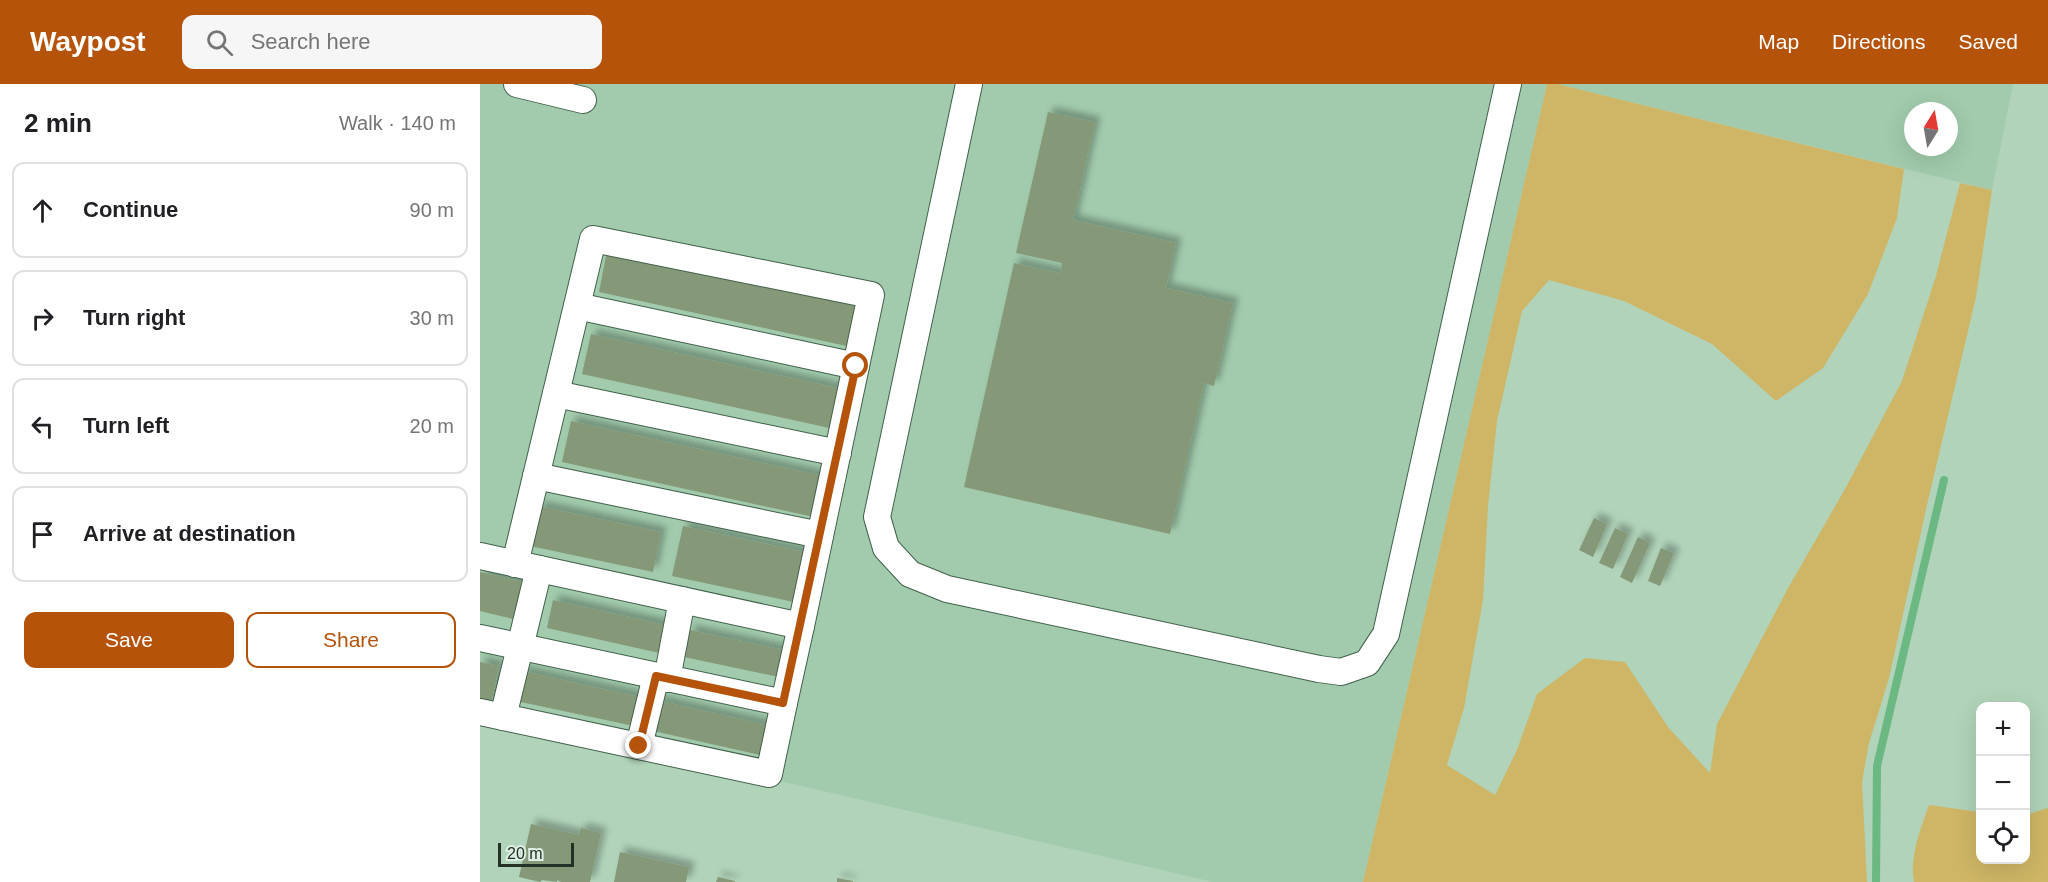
<!DOCTYPE html>
<html lang="en">
<head>
<meta charset="utf-8">
<style>
  :root { --surface:#fff; --page:#f6f6f6; --text:#202124; --muted:#757577; --line:#e0e0e0; --accent:#b45309 }
  body { margin:0; font-family:Helvetica,sans-serif; background:var(--page); color:var(--text) }
  .controls { position:absolute; right:18px; bottom:18px; display:grid; overflow:hidden; border-radius:12px; box-shadow:0 6px 24px #0002 }
  .controls button { width:54px; height:54px; display:grid; place-items:center; padding:0; border:0; border-bottom:2px solid var(--line); background:var(--surface); color:var(--text); font:30px sans-serif }
  .compass { position:absolute; left:1424px; top:18px; width:54px; height:54px; border-radius:50%; background:var(--surface); box-shadow:0 6px 24px #0002; rotate:11deg }
  .scale { position:absolute; left:18px; bottom:15px; width:76px; box-sizing:border-box; padding-left:6px; border:3px solid #233127; border-top:0; font-size:16px; line-height:21px; white-space:nowrap; color:#233127; -webkit-text-stroke:4px #ddefe2; paint-order:stroke }
  .stop { position:absolute; width:18px; height:18px; margin:-14px; border:4px solid #b45309; border-radius:50%; background:#fff }
  .stop.end { background:#b45309; border-color:#fff; box-shadow:0 2px 6px #0008 }
  .list { margin:0; padding:0; list-style:none }
  h2 { display:flex; justify-content:space-between; align-items:center; height:78px; margin:0; padding:0 24px; font-size:26px }
  h2 small { font-size:20px; font-weight:400; color:var(--muted) }
  .list li { display:grid; grid-template-columns:39px 1fr auto; gap:18px; align-items:center; box-sizing:border-box; height:96px; margin:0 12px 12px; padding:0 12px; border:2px solid var(--line); border-radius:12px }
  .list b { display:block; font-size:22px; white-space:nowrap }
  .list em { font-size:20px; font-style:normal; color:var(--muted) }
  .actions { display:flex; gap:12px; padding:18px 24px }
  .actions a { flex:1; padding:14px 0; border:2px solid var(--accent); border-radius:12px; text-align:center; font-size:21px; color:var(--accent) }
  .actions .main { background:var(--accent); color:#fff }
  .icon { flex:none; width:33px; height:33px; fill:none; stroke:currentColor; stroke-width:2; stroke-linecap:round; stroke-linejoin:round }
  .map { position:relative; flex:none; width:1568px; height:798px; overflow:hidden }
  header { display:flex; align-items:center; gap:36px; box-sizing:border-box; height:84px; padding:0 30px; background:var(--accent); color:#fff }
  header strong { font-size:28px }
  nav { display:flex; gap:33px; margin-inline-start:auto; font-size:21px }
  .search { width:420px; height:54px; background:var(--page); display:flex; align-items:center; gap:15px; box-sizing:border-box; padding:0 21px; border-radius:12px; color:var(--muted); font-size:22px }
  main { display:flex }
  aside { flex:1; background:var(--surface) }
  .map>svg:first-child { display:block }
  .built { fill:#a1cbac; fill-rule:evenodd }
  .green { fill:#cfb666 }
  .lines { fill:none; stroke-linecap:round; stroke-linejoin:round }
  .stream { stroke:#6bb883; stroke-width:8 }
  .building { fill:#859878; filter:url(#shadow) }
  .minor-casing { stroke:#42614a; stroke-width:28 }
  .minor { stroke:#fff; stroke-width:26 }
  .route { stroke:#b45309; stroke-width:8 }
</style>
</head>
<body>
<header>
<strong>Waypost</strong>
<div class="search"><svg class="icon" aria-label="search" viewBox="0 0 24 24"><circle cx="10" cy="10" r="6"/><path d="M15 15l6 6"/></svg>Search here</div>
<nav><a>Map</a><a>Directions</a><a>Saved</a></nav>
</header>
<main>
<aside>
<h2>2 min<small>Walk · 140 m</small></h2>
<ul class="list">
<li><svg class="icon" aria-label="ahead" viewBox="0 0 24 24"><path d="M12 20V5M6 11l6-6 6 6"/></svg><div><b>Continue</b></div><em>90 m</em></li>
<li><svg class="icon" aria-label="right" viewBox="0 0 24 24"><path d="M7 20v-9h11M14 6l5 5-5 5"/></svg><div><b>Turn right</b></div><em>30 m</em></li>
<li><svg class="icon" aria-label="left" viewBox="0 0 24 24"><path d="M17 20v-9H6M10 6l-5 5 5 5"/></svg><div><b>Turn left</b></div><em>20 m</em></li>
<li><svg class="icon" aria-label="arrive" viewBox="0 0 24 24"><path d="M6 21V4h12l-3 4 3 4H6"/></svg><div><b>Arrive at destination</b></div></li>
</ul>
<div class="actions"><a class="main">Save</a><a>Share</a></div>
</aside>
<div class="map">
<svg width="1568" height="798" viewBox="0 0 1568 798">
  <defs>
    <filter id="shadow"><feDropShadow dx="5.5" dy="-5.5" stdDeviation="3" flood-color="#0004"/></filter>
  </defs>
  <rect width="100%" height="100%" fill="#b0d3b9"/>
  <g class="built">
    <polygon points="0,0 82,0 93,3 94,0 1067,0 883,798 733,798 309,699 0,630"/>
    <path d="M1077,0H1533L1512,106ZM1433,27H1469V63H1433Z"/>
  </g>
  <g class="green">
    <polygon points="1067,0 1077,0 1424,85 1417,134 1388,210 1343,284 1296,317 1232,260 1144,217 1069,196 1042,227 1017,337 1008,422 1003,516 984,624 967,681 1015,711 1037,666 1057,610 1105,574 1145,578 1188,643 1230,689 1237,640 1307,506 1365,405 1422,297 1456,192 1480,99 1512,106 1496,213 1447,421 1409,594 1389,659 1382,698 1387,798 883,798"/>
    <path d="M1449,721L1500,728V776H1546V731L1568,724V798H1434C1429,773 1441,744 1449,721Z"/>
  </g>
  <g class="lines">
    <polyline class="stream" points="1396,798 1397,682 1464,396"/>
  </g>
  <g class="building">
    <polygon points="568,28 615,38 593,136 696,159 686,204 753,219 734,302 724,299 690,450 484,403 534,179 580,189 582,181 582,179 536,169"/>
    <polygon points="127,167 380,223 371,263 119,208"/>
    <polygon points="111,250 362,305 354,345 102,290"/>
    <polygon points="91,337 343,392 334,433 82,378"/>
    <polygon points="59,422 181,448 173,488 50,462"/>
    <polygon points="1114,434 1127,440 1113,473 1099,466"/>
    <polygon points="203,442 325,468 314,518 192,492"/>
    <polygon points="1135,444 1148,450 1133,485 1119,479"/>
    <polygon points="1158,453 1170,459 1152,499 1140,493"/>
    <polygon points="1181,464 1194,469 1180,502 1168,497"/>
    <polygon points="0,488 42,498 33,535 0,527"/>
    <polygon points="73,516 190,542 184,570 67,544"/>
    <polygon points="210,546 304,566 299,593 204,573"/>
    <polygon points="0,578 19,582 10,624 0,622"/>
    <polygon points="42,587 160,613 154,642 36,617"/>
    <polygon points="176,616 287,641 280,671 169,646"/>
    <polygon points="51,740 99,751 101,744 121,749 110,798 81,798 77,796 77,798 62,796 60,798 39,793"/>
    <polygon points="140,768 209,783 206,798 134,798"/>
    <polygon points="238,793 255,797 255,798 236,798"/>
    <polygon points="357,794 373,797 373,798 357,798"/>
  </g>
  <g class="lines">
    <g class="minor-casing">
      <g id="minor">
        <polyline points="37,0 103,16"/>
        <polyline points="489,0 397,433 406,464 430,490 467,505 839,585 861,588 887,579 906,550 1028,0"/>
        <polyline points="97,222 376,282"/>
        <polyline points="76,310 358,369"/>
        <polyline points="56,392 340,451"/>
        <polyline points="0,472 321,542 304,619 0,554"/>
        <polyline points="35,480 113,155 391,211 321,542"/>
        <polyline points="187,595 202,516"/>
        <polyline points="0,628 289,690 304,619"/>
        <polyline points="23,633 59,485"/>
        <polyline points="159,662 176,592"/>
      </g>
    </g>
    <use href="#minor" class="minor"/>
  </g>
  <g class="lines">
    <polyline class="route" points="159,662 176,592 303,619 376,282"/>
  </g>
</svg>
<div class="controls">
<button>+</button>
<button>−</button>
<button><svg class="icon" aria-label="locate" viewBox="0 0 24 24"><circle cx="12" cy="12" r="6"/><path d="M12 2v4M12 18v4M2 12h4M18 12h4"/></svg></button>
</div>
<svg class="compass" viewBox="-18 -18 36 36"><path d="M0-13l5 13h-10z" fill="#e53935"/><path d="M0 13l5-13h-10z" fill="#757577"/></svg>
<div class="scale">20 m</div>
<div class="stop" style="left:376px;top:282px"></div>
<div class="stop end" style="left:159px;top:662px"></div>
</div>
</main>
</body>
</html>
